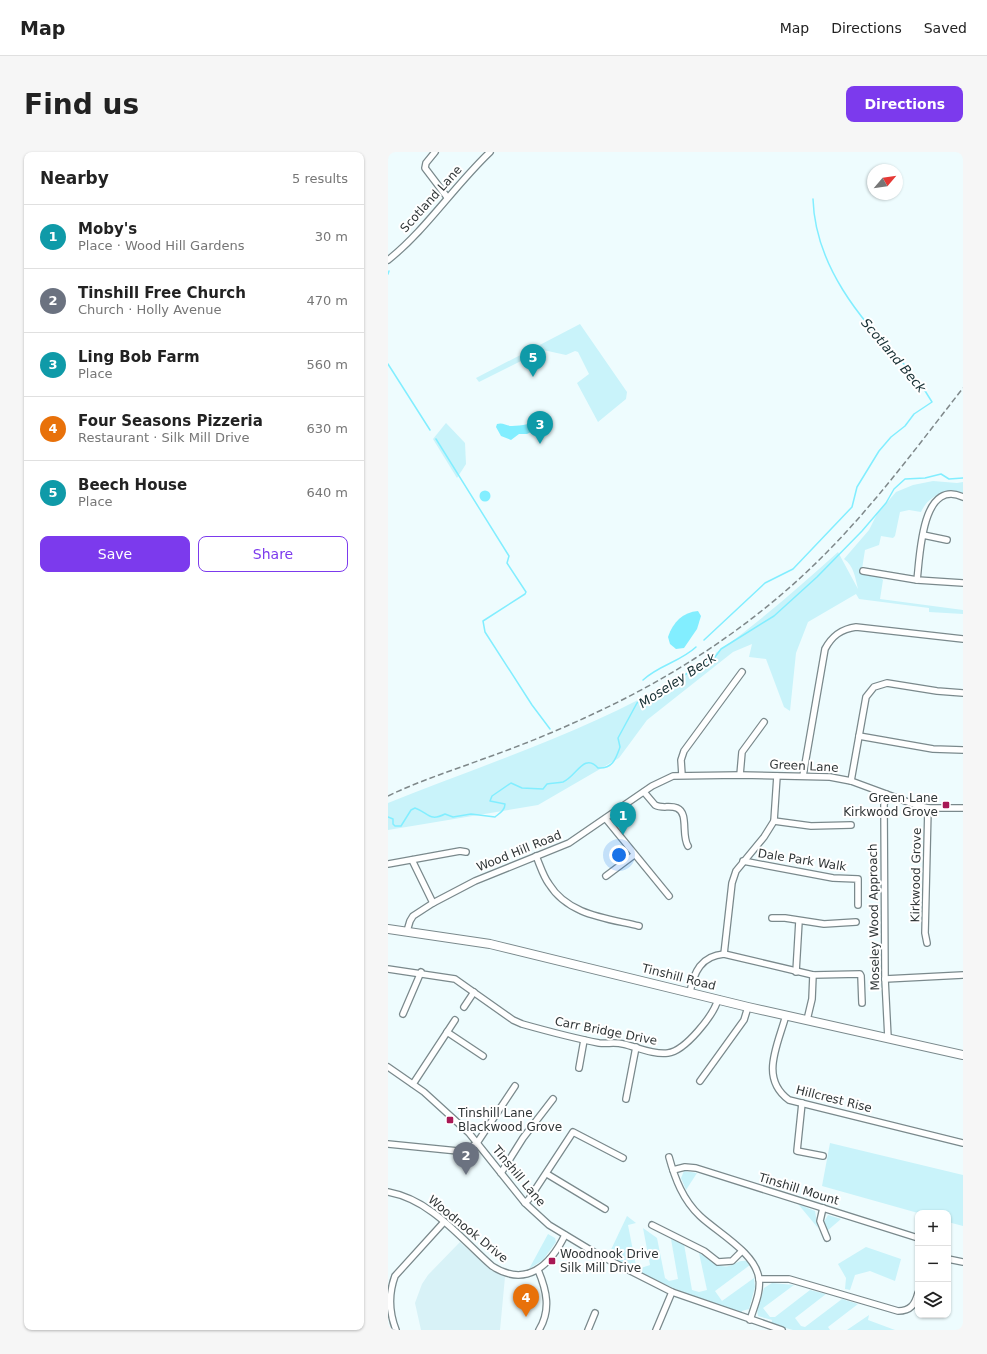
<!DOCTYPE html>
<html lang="en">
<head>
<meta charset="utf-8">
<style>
  :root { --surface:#fff; --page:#f6f6f6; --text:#222; --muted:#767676; --line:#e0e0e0; --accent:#7c3aed }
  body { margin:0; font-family:"DejaVu Sans",sans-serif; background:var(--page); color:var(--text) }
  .controls { position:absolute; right:12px; bottom:12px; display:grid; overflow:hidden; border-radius:8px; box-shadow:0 1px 3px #0004 }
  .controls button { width:36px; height:36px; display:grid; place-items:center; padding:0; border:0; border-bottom:1px solid var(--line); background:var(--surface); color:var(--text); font:20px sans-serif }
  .compass { position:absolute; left:479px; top:12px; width:36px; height:36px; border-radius:50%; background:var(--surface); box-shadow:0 1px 3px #0004; rotate:61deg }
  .you { position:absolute; left:231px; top:703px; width:14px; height:14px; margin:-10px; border:3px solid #fff; border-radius:50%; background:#1a73e8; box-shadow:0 0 0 6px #1a73e833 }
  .badge { display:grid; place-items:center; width:26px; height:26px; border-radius:50%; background:var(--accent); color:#fff; font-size:13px; font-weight:700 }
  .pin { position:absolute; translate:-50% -33px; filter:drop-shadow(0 1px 2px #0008) }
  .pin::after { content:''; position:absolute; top:21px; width:14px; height:12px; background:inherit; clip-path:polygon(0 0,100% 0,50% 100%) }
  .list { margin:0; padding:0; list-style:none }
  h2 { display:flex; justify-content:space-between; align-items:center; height:52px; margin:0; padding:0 16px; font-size:17px }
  h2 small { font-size:13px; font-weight:400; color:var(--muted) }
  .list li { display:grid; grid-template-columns:26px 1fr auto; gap:12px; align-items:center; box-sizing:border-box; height:64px; padding:0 16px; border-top:1px solid var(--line) }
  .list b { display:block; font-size:15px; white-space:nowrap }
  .list p { margin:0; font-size:13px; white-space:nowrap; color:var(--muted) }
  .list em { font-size:13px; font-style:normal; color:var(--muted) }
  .actions { display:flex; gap:8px; padding:12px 16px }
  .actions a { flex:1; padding:9px 0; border:1px solid var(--accent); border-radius:8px; text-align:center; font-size:14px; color:var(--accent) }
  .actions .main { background:var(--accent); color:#fff }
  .icon { flex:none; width:22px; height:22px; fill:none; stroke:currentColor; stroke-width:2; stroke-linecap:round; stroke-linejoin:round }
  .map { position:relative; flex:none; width:575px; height:1178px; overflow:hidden; border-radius:8px }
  header { display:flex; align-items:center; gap:24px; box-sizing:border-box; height:56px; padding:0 20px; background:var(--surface); border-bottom:1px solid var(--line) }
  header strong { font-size:19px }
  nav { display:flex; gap:22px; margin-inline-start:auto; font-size:14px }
  .intro { display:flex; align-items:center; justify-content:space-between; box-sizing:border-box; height:96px; padding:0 24px }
  h1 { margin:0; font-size:28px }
  .button { padding:10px 18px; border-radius:8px; background:var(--accent); color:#fff; font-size:14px; font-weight:700 }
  main { display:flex; gap:24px; padding:0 24px }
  aside { flex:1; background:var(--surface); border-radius:8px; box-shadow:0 1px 3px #0004 }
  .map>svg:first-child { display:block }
  .built { fill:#d8f2f7 }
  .green { fill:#c9f3fa }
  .water { fill:#82eeff }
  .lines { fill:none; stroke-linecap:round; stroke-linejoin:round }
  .stream { stroke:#82eeff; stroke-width:1.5 }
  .street-casing { stroke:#7a898c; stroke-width:8 }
  .secondary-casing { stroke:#7a898c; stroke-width:10 }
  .street { stroke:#fff; stroke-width:5.5 }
  .secondary { stroke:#fff; stroke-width:8 }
  .rail { stroke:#7f888a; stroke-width:1.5; stroke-dasharray:6 3; stroke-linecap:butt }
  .poi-dot { fill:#a81855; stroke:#fff; stroke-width:1.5 }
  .labels { text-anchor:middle; stroke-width:4; stroke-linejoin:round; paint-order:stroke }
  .street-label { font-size:12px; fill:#303637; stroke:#fff }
  .poi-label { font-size:12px; fill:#303637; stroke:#fff; text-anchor:start }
  .water-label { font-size:13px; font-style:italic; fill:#162f33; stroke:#fff }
</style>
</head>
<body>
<header>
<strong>Map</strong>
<nav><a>Map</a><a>Directions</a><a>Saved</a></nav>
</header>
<div class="intro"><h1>Find us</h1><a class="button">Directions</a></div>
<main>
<aside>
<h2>Nearby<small>5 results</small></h2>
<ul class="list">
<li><span class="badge" style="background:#0f9aa8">1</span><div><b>Moby's</b><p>Place · Wood Hill Gardens</p></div><em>30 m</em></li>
<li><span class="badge" style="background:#6b7280">2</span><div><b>Tinshill Free Church</b><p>Church · Holly Avenue</p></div><em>470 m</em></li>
<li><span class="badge" style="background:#0f9aa8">3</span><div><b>Ling Bob Farm</b><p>Place</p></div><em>560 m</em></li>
<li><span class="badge" style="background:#e8710a">4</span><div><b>Four Seasons Pizzeria</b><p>Restaurant · Silk Mill Drive</p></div><em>630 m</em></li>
<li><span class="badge" style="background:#0f9aa8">5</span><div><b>Beech House</b><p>Place</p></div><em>640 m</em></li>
</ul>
<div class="actions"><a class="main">Save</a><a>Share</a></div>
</aside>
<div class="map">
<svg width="575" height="1178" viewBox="0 0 575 1178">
  <rect width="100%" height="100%" fill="#eefcfe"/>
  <polygon class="built" points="72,1090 101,1117 117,1125 112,1178 33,1178 27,1151 34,1132 40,1123"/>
  <g class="green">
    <polygon points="192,172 239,240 238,247 210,270 189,231 201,222 190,200 187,199 178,203 155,198 91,230 88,226"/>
    <polygon points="58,271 77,291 78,312 69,326 45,287"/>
    <path d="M545,329L569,331L575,330V342C559,335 540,344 533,360L521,358L512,360L507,384L505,386L493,384L491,393L477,398L474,417L472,416L471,420L490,424L495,428L492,447L575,458V462L541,460V456L471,447L468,442L420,470L408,501L402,559L396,555L378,507L361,505L364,492L345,500L259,568L231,606L150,653L0,678V651C99,611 202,579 293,524C350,489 401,444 450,400L470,437C467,425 466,414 456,407L481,378L489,362L508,340L525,333Z"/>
    <polygon points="442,991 575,1023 575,1074 560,1070 560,1061 530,1061 434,1034"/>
    <polygon points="296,1019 309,1021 298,1038 293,1026"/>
    <polygon points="410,1052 427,1059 430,1076"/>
    <polygon points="440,1063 453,1067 439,1079 436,1070"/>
    <path d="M239,1064L248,1071L240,1073L248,1114L253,1116L262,1113L255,1076L269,1086L277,1126L281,1129L290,1127L283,1087L296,1092L304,1138L311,1140L319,1138L311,1101C321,1106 329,1117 341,1114C348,1112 350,1108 359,1109L362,1113L327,1139L334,1149L366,1126L367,1135L361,1157L354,1159L353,1162C307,1146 263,1128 220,1104Z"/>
    <polygon points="160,1082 167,1086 168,1090 155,1108 141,1117"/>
    <polygon points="478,1095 513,1107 507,1129 482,1119 467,1123 462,1138 457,1137 458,1126 450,1112"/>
    <polygon points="384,1131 406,1133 375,1156 382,1165 387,1165 422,1138 438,1142 407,1166 413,1174 417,1175 454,1147 470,1152 440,1175 442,1178 405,1178 383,1172 384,1168 370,1164 369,1158 376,1136"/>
    <polygon points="481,1163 480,1168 507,1178 459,1178"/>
  </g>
  <g class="water">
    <path d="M153,268L156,274L139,282H131L123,288L113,284L108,275L109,272C115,270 118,274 124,274C134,274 144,271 153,268Z"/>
    <circle cx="97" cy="344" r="5.5"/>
    <path d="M310,459L313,464L309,477L296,496L288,497L282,492L280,485C285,470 295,460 310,459Z"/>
  </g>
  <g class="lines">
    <g class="stream">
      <polyline points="0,122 1,119"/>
      <polyline points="0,212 42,278"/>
      <polyline points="48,287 121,404 119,411 138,440 137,442 95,469 97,480 144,553 162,577"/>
      <path d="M316,488L377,431L405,417L464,355L469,335L491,299L503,285L517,274L526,262L544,250L534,234L519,220L516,212C472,168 427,113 425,47"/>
      <path d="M255,528C271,513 292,510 308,495"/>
      <path d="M0,665L5,667V672L7,674H13L23,658L27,656C41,661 41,670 57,662L65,665L83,662L107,665C112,661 117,658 117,652L102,649L104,644L123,631L134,636L155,637L159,632C164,631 170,631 175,630C188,625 196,600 210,616C225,617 228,606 232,595L230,586L249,551L305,518L327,505L333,497L386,464L429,425L474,379L498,351L506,337L517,327L537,326L553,322L561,327L575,326"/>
    </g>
    <g class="street-casing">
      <g id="street">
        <polyline points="47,0 38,11 37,16 59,45"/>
        <path d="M0,108C37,79 67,33 102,0"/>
        <polyline points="535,383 559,388"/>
        <polyline points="475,419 529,428 575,431"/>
        <path d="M529,428C532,405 533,326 575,345"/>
        <polyline points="471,584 545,597 575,598"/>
        <polyline points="294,623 293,608 296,599 354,520"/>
        <polyline points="352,623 354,600 376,570"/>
        <path d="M415,624L437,497C444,484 453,477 468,475L575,487"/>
        <polyline points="463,629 478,545 486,535 499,531 549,539 575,541"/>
        <path d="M256,640L267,653C274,657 282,653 289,656C301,661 293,683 300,694"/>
        <polyline points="498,642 496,653 497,827 500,886"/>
        <polyline points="218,667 281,744"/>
        <polyline points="386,669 423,674 463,673"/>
        <path d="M148,704C152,713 155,724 161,732C180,763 218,766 251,774"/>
        <polyline points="24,708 45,751"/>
        <polyline points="355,709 445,726 470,727 470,753"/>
        <polyline points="0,712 72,699 78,700"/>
        <polyline points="218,724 246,703"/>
        <polyline points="384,766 397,766 436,772 468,770"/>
        <polyline points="19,779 22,769 25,764 45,751 87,729 181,691 264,634 285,624 352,623 442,625 463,629 528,653 540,656 575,656"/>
        <polyline points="539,791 537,781 540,656"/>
        <polyline points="336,802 344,731 348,719 376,685 386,669 389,624"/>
        <path d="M0,817L67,827L125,868L134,872C159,879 185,886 211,891C219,892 227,890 235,892C249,895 265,903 280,901C297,899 326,863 330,847"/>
        <polyline points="408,820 411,769"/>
        <polyline points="497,827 575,823"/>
        <path d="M302,840C306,820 313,804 336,802L425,823L472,822L473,824L474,851"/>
        <polyline points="76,855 86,840"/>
        <polyline points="15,862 33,820"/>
        <path d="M398,863C390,893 371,926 401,948L575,991"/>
        <polyline points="419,868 424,847 425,823"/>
        <polyline points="59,880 95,904"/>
        <polyline points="0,915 36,940 81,981 137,1051 161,1073 209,1102 284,1140 394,1178"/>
        <polyline points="191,916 196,888"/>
        <polyline points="312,929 356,868 360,855"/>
        <polyline points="25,932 67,868"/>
        <polyline points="238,947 248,895"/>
        <polyline points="414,951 409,999 435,1004"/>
        <polyline points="0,992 70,999 79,998 89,991 127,934"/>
        <path d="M281,1005C287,1027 295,1048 312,1064C330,1081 368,1101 371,1127C373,1140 366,1155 362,1168"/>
        <polyline points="285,1018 297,1015 308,1016 530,1086"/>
        <polyline points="113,1021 135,986 165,947"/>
        <polyline points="159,1022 217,1057"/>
        <path d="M0,1040C44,1048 73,1087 104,1114C138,1136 162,1114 177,1083"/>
        <polyline points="137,1051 141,1047 185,980 235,1006"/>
        <polyline points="435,1056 432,1069 439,1086"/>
        <polyline points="264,1073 316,1099 330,1110 344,1109 354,1099"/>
        <polyline points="560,1107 575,1110"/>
        <path d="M150,1118C159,1139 163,1158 151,1178"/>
        <path d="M371,1127H401L510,1159C523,1159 527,1152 530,1141"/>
        <path d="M8,1178C1,1160 0,1143 7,1124L56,1070"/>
        <polyline points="200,1178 207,1161"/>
        <polyline points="268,1178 284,1140"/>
      </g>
    </g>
    <g class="secondary-casing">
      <polyline id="secondary" points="0,777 102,792 360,855 575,903"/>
    </g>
    <use href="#street" class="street"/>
    <use href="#secondary" class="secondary"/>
    <path class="rail" d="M0,644C31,629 63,619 95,607C132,594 169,579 205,562C292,522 375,466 441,398C490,348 532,291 575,236"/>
  </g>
  <g class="poi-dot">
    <rect x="554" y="649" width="8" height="8" rx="2"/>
    <rect x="58" y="964" width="8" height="8" rx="2"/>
    <rect x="160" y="1105" width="8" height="8" rx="2"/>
  </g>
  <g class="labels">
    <g class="street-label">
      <text transform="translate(43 47) rotate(-48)" y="4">Scotland Lane</text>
      <text transform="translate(416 614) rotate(3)" y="4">Green Lane</text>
      <text transform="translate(131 699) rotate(-22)" y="4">Wood Hill Road</text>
      <text transform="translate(414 708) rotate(9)" y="4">Dale Park Walk</text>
      <text transform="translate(528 723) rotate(-89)" y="4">Kirkwood Grove</text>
      <text transform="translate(486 765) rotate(-91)" y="4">Moseley Wood Approach</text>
      <text transform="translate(291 825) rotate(14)" y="4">Tinshill Road</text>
      <text transform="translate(218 879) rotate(11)" y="4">Carr Bridge Drive</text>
      <text transform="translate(446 947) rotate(14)" y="4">Hillcrest Rise</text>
      <text transform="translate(131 1024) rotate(50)" y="4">Tinshill Lane</text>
      <text transform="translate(411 1037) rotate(17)" y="4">Tinshill Mount</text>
      <text transform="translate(80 1077) rotate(39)" y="4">Woodnook Drive</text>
    </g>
    <g class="poi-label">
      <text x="550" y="650" text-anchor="end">Green Lane<tspan x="550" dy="14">Kirkwood Grove</tspan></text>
      <text x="70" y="965">Tinshill Lane<tspan x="70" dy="14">Blackwood Grove</tspan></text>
      <text x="172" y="1106">Woodnook Drive<tspan x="172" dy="14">Silk Mill Drive</tspan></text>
    </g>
    <g class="water-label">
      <text transform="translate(506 203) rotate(50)" y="5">Scotland Beck</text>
      <text transform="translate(289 528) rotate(-33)" y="5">Moseley Beck</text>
    </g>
  </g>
</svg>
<div class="controls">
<button>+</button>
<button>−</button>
<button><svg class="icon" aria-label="layers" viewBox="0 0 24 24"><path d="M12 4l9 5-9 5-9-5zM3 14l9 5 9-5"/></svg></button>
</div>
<svg class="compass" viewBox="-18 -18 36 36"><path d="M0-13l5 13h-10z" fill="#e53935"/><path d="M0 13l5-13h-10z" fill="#767676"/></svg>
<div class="you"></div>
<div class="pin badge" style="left:235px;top:683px;background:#0f9aa8">1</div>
<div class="pin badge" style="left:78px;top:1023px;background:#6b7280">2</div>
<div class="pin badge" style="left:152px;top:292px;background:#0f9aa8">3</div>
<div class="pin badge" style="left:138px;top:1165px;background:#e8710a">4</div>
<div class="pin badge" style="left:145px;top:225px;background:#0f9aa8">5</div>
</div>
</main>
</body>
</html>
